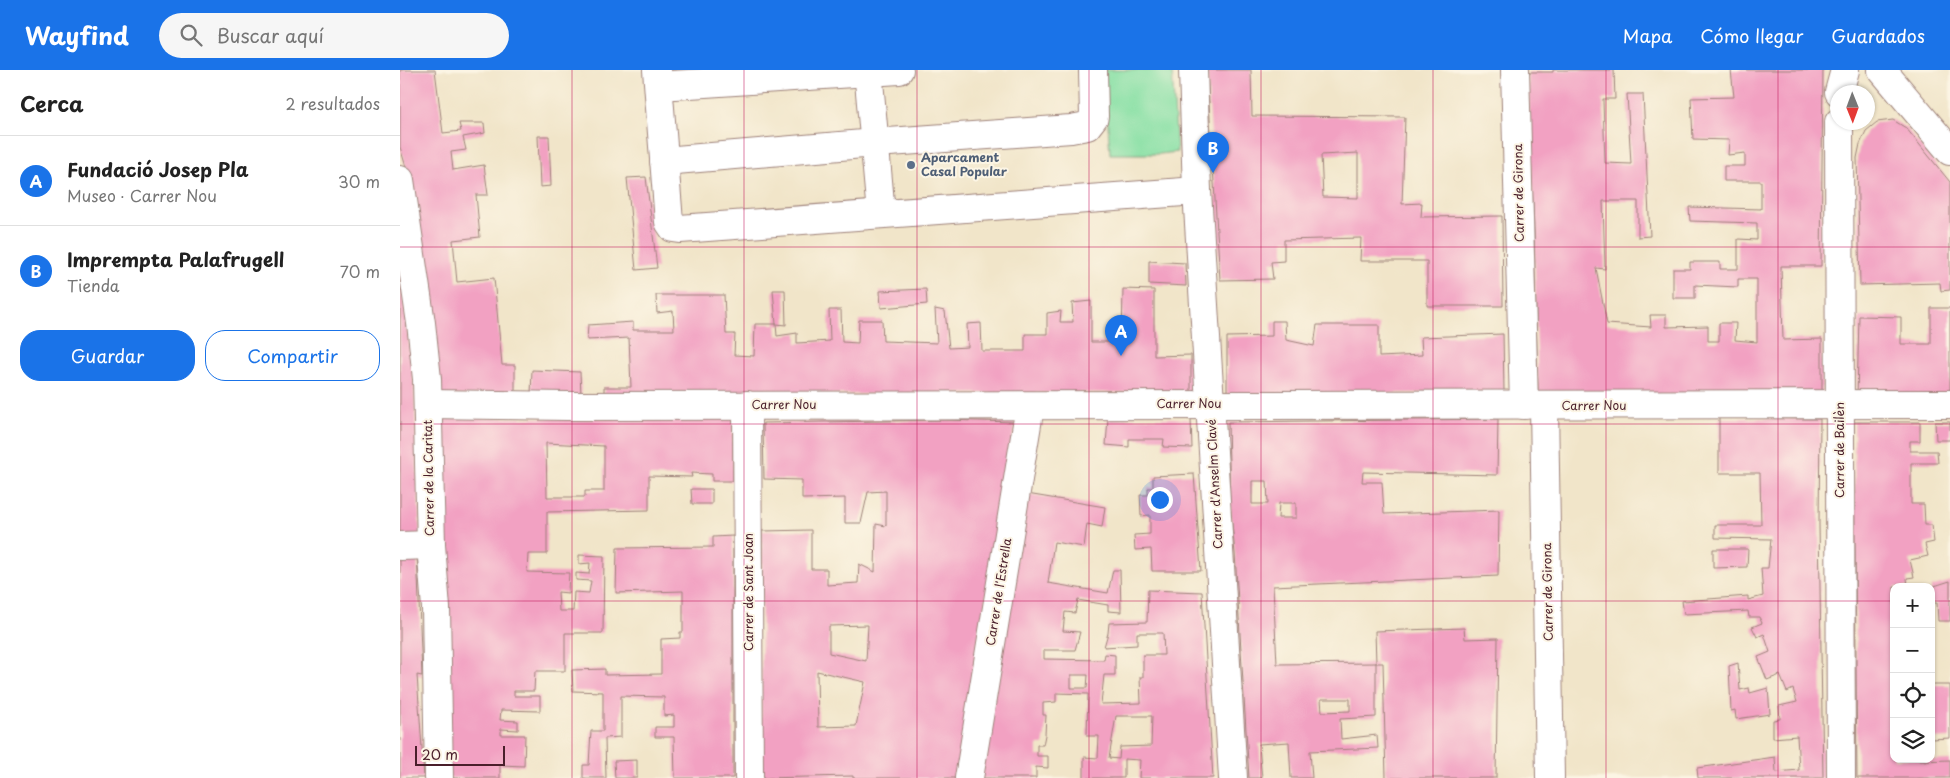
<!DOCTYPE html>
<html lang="es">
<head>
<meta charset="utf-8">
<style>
  :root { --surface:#fff; --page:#f6f6f6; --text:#222; --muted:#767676; --line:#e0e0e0; --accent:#1a73e8 }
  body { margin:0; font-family:"Playpen Sans",sans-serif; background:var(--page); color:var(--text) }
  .controls { position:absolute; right:15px; bottom:15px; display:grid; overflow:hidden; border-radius:10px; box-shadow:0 1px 4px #0004 }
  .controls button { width:45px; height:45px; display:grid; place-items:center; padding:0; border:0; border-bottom:1px solid var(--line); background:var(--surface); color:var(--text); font:25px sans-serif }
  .compass { position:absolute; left:1430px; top:15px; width:45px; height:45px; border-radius:50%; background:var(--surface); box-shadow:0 1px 4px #0004; rotate:179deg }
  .scale { position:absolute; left:15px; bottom:12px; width:90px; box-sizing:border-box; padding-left:5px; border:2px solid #4a1f2b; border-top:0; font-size:14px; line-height:18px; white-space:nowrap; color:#4a1f2b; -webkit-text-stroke:4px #fcf5e5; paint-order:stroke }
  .you { position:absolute; left:759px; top:429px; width:18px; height:18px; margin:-12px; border:4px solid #fff; border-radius:50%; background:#1a73e8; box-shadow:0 0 0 8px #1a73e833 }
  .badge { display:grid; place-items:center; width:32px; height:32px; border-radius:50%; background:var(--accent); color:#fff; font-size:16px; font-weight:700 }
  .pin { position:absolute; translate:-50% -41px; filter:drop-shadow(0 1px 2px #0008) }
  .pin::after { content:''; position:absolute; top:26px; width:18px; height:15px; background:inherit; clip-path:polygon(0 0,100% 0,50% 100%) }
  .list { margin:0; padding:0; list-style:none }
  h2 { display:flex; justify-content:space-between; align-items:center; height:65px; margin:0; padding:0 20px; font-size:21px }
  h2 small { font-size:16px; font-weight:400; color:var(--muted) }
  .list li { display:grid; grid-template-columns:32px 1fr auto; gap:15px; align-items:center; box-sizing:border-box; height:90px; padding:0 20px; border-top:1px solid var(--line) }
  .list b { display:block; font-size:19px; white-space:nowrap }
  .list p { margin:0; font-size:16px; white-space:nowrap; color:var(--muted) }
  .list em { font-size:16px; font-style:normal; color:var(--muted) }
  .actions { display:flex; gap:10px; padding:15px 20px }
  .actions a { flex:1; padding:11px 0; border:1px solid var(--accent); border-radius:20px; text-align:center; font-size:18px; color:var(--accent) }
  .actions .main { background:var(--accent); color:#fff }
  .icon { flex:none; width:28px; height:28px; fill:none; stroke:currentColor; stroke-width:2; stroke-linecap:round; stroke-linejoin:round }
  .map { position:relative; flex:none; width:1550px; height:708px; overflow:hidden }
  header { display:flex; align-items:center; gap:30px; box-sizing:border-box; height:70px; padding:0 25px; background:var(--accent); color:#fff }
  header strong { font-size:24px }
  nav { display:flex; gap:28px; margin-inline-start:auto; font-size:18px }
  .search { width:350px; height:45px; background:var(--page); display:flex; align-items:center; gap:12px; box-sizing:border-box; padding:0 18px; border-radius:28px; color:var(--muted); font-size:19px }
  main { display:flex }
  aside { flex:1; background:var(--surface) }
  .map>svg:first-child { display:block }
  .green { fill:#88e0a5; stroke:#698068 }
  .building { fill:#f2a1c2; fill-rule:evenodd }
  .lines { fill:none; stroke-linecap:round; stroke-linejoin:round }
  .minor-casing { stroke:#9e827a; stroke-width:30 }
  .minor { stroke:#fff; stroke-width:28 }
  .grid { fill:none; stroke:#c2185b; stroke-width:1; stroke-opacity:0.55 }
  .service-dot { fill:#5c6f8a; stroke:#fcf5e5; stroke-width:2 }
  .labels { text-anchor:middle; stroke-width:4; stroke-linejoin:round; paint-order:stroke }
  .service-label { font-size:12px; font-weight:bold; fill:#4e5e75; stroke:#fcf5e5; text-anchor:start }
  .street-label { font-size:12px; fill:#4a1f2b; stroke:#fcf5e5 }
</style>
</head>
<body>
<header>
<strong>Wayfind</strong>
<div class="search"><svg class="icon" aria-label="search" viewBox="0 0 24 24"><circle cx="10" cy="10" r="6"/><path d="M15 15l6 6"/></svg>Buscar aquí</div>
<nav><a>Mapa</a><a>Cómo llegar</a><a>Guardados</a></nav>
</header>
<main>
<aside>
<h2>Cerca<small>2 resultados</small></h2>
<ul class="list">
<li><span class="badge">A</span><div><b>Fundació Josep Pla</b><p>Museo · Carrer Nou</p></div><em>30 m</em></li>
<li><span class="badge">B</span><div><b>Imprempta Palafrugell</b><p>Tienda</p></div><em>70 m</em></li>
</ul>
<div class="actions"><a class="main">Guardar</a><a>Compartir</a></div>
</aside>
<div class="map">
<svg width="1550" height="708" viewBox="0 0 1550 708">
  <rect width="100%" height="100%" fill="#fcf5e5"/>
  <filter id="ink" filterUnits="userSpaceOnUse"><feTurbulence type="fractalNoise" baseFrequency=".02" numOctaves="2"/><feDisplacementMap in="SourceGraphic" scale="10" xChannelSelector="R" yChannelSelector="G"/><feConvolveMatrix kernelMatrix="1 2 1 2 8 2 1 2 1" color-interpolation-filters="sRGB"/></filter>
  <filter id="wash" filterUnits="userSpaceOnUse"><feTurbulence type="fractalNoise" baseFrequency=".0096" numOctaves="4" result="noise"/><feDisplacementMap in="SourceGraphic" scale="20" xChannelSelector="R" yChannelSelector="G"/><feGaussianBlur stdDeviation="1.12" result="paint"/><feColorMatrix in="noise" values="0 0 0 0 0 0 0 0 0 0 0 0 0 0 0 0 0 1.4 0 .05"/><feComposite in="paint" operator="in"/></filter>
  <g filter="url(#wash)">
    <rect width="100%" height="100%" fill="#f1e5c9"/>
    <polygon class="green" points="704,0 772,0 777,82 760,84 710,84"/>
    <g id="blocks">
      <g class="building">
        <polygon points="0,0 35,0 43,63 61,61 59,53 84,53 85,63 63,67 66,80 51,82 53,100 84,95 88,125 76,125 80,167 53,170 57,212 94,208 102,295 115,295 115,324 36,326 8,104 0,77"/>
        <path d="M807,0H851L852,46L1005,47L1002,134L1022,133L1021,147L1102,146L1103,236H1027V191H960L961,168L884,170V191L871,192L873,209L820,210ZM958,83V128L923,127L921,85Z"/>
        <polygon points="1153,0 1214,0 1215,29 1203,29 1205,93 1231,94 1227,24 1243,24 1250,166 1238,167 1238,131 1203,131 1205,199 1196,198 1207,254 1251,257 1250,245 1266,245 1266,257 1308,256 1308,271 1319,271 1319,253 1336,253 1335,270 1357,272 1357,209 1338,209 1338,217 1295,215 1295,228 1273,228 1273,199 1290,199 1290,192 1320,192 1320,199 1338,199 1338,169 1357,170 1357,153 1290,151 1289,137 1361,139 1361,111 1324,111 1324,96 1345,96 1345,83 1328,85 1329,70 1293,69 1291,28 1334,27 1331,0 1423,0 1421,196 1381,196 1383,270 1422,269 1422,325 1138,325 1134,160 1128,2 1153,2"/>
        <polygon points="1493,50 1506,58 1550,112 1550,220 1541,221 1540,213 1460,215 1457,88 1460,74 1466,61 1477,52"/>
        <polygon points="138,66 149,66 151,116 140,117"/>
        <polygon points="246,107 257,198 236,200 227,108"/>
        <polygon points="749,191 785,193 786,216 749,214"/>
        <polygon points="0,196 14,314 20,467 0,468"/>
        <polygon points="526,219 527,234 481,238 480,221"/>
        <polygon points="723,219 754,220 754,286 791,285 791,322 204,326 204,317 231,317 229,268 187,270 188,255 233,252 233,260 274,260 273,241 257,243 256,225 324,225 326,264 335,264 334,285 354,286 355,254 376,254 377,266 397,263 397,273 430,271 429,240 441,240 442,272 458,273 459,250 482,250 483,271 537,273 535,239 545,241 549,278 568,277 567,254 581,253 582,281 625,281 625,264 647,264 647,243 661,241 660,252 673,252 672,233 691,231 691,272 722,272"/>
        <polygon points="373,220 385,220 386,255 376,254"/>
        <polygon points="1531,238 1550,238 1550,326 1457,327 1459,246 1501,247 1501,274 1531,274"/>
        <polygon points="872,251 885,251 886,270 914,276 917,255 979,255 979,287 1022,285 1021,267 1103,264 1104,322 827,325 827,267 872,266"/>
        <polygon points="132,300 180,302 181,325 131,324"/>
        <path d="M36,348H333V411H312V404L291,403L292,407L249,406V440L147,442V484H128L127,502L169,503L168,523L158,522L159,541H173L174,522L189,523L191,511L176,510V503L189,504L190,493L179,494V485L204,486L203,563H165V601H135L134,621H114V626H140V641L101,640L100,650L118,651V660L101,659V665H125L124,696L100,695V708H48ZM146,373L204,376V421H185V427H147Z"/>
        <polygon points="708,348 774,348 791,350 792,378 763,377 764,369 729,369 729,377 706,375"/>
        <polygon points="1319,348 1420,349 1419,454 1423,708 1298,708 1297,698 1375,687 1376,702 1399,700 1397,666 1373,668 1373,650 1380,649 1379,636 1397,632 1393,619 1387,622 1380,605 1367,610 1358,587 1370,582 1364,564 1357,567 1352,557 1362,553 1359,547 1349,547 1348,541 1284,544 1282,531 1348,526 1348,530 1363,526 1361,498 1368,498 1371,469 1315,468 1315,455 1361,455 1360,403 1319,403"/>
        <path d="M1098,349L1097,405L963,402L962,412H982L984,444L1099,440L1098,506L873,516L877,594L976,593V647L940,649L941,669L977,665L978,678L910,681L912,708H891L889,672L859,674L862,708H849L835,483L830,434L828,352ZM852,411H867L868,434H852ZM879,433H896V448H878ZM921,629H950V641L922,642Z"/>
        <path d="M544,350L615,352L556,708H453V706L361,708L362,461L411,460V499H427V515L458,513L459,494L475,502L476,454L486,456V421L468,422L461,453H445V428L402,429V410L364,409L363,353ZM468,555L466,591L429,583V556ZM417,601L465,612L456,656L418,657Z"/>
        <polygon points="1454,352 1520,352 1520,371 1510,371 1510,381 1537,381 1538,393 1511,393 1511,434 1524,434 1525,455 1532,455 1534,472 1525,474 1528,486 1510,490 1514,507 1507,508 1508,517 1494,517 1494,689 1519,689 1519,691 1550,690 1550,708 1457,708"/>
        <polygon points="1535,352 1550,352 1550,370 1536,370"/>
        <polygon points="794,404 801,501 752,501 751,479 735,480 734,465 750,464 750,445 741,446 740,425 748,425 748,418 753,418 753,406"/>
        <polygon points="291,419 312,419 312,434 292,434"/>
        <path d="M627,424L705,437L702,457L687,454L684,477L654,472L648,513L708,523L713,500H720L721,542L708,541V535L678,530L675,543L665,542L663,561L680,562L675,580H644V589L704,590L705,584L715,585V605H704L701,634L741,633L740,607H743V585H764L763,563H737V575L704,577L708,563L709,553L747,552L748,520L802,522L813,708H739L740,690L724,689V708H684V687L698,688L699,666H687L688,624L656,623V632L643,633V645H646L645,665L643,675H637V686H648V698L636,697V708H580ZM671,605H688L687,618H671ZM716,646H752L751,676L720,677L719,689L709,688Z"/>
        <polygon points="333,466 333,708 275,708 274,667 255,667 255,657 274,657 274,645 264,646 264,627 221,626 221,667 205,668 206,708 183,708 183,695 189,695 191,661 203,661 203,622 173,621 172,600 205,599 205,605 261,604 261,569 280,568 280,562 283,562 283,521 216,523 217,478 313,477 313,467"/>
        <polygon points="1313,479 1348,479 1347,497 1313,498"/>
        <polygon points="17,482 22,606 17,605 24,708 0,708 0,483"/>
        <polygon points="1550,511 1550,551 1538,551 1537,533 1531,533 1531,517"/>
        <polygon points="1064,558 1065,569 1098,568 1096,708 986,708 983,593 976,593 975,561"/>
        <polygon points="1338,593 1340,620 1349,618 1350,623 1368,618 1370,644 1336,649 1335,640 1331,641 1329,596"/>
        <polygon points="1531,615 1550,615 1550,668 1531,669"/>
        <polygon points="237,690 237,708 215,708 214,691"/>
      </g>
    </g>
  </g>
  <g filter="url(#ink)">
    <use href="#blocks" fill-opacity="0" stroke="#9e827a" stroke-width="1"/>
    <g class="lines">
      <g class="minor-casing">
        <g id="minor">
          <polyline points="257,0 269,152 273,158 280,159 797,121"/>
          <polyline points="468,0 481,144"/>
          <polyline points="793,0 797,121 833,708"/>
          <polyline points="1115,0 1124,335"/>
          <polyline points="1482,0 1550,81"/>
          <polyline points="259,16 499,0"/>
          <polyline points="1439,22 1445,0"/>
          <polyline points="1439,52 1441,708"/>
          <polyline points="264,91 475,73 671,59 687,56 694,47 693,0"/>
          <polyline points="0,110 21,253 27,309 31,475 36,538 39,708"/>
          <polyline points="28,334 167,336 1550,334"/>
          <polyline points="347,335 349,708"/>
          <polyline points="1144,336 1150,708"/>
          <polyline points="0,476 31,475"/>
          <polyline points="569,708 630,336"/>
        </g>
      </g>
      <use href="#minor" class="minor"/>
    </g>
  </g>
  <path class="grid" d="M172,0V708M344,0V708M517,0V708M689,0V708M861,0V708M1033,0V708M1206,0V708M1378,0V708M0,177H1550M0,354H1550M0,531H1494M1531,531H1550"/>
  <circle class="service-dot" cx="511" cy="95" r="5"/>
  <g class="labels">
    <g class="service-label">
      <text x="521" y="92">Aparcament<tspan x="521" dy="14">Casal Popular</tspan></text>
    </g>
    <g class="street-label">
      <text transform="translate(1119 123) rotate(-91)" y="4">Carrer de Girona</text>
      <text x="789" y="338">Carrer Nou</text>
      <text x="384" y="339">Carrer Nou</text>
      <text x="1194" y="340">Carrer Nou</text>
      <text transform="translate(1440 380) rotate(-90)" y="4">Carrer de Bailèn</text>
      <text transform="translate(29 408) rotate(-91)" y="4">Carrer de la Caritat</text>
      <text transform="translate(815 414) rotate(-93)" y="4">Carrer d'Anselm Clavé</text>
      <text transform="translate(349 522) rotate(-90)" y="4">Carrer de Sant Joan</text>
      <text transform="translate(599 522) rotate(-81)" y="4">Carrer de l'Estrella</text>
      <text transform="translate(1148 522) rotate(-91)" y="4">Carrer de Girona</text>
    </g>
  </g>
</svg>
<div class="controls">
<button>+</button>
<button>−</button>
<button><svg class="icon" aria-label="locate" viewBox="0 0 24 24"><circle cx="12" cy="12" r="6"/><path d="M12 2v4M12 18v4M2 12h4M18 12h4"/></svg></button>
<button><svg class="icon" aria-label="layers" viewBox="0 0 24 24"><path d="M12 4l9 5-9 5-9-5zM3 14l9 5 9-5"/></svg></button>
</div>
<svg class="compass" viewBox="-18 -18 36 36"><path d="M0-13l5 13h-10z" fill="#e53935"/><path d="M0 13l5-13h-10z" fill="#767676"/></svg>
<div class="scale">20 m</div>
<div class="you"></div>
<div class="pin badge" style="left:721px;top:286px">A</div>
<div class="pin badge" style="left:813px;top:103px">B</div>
</div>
</main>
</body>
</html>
